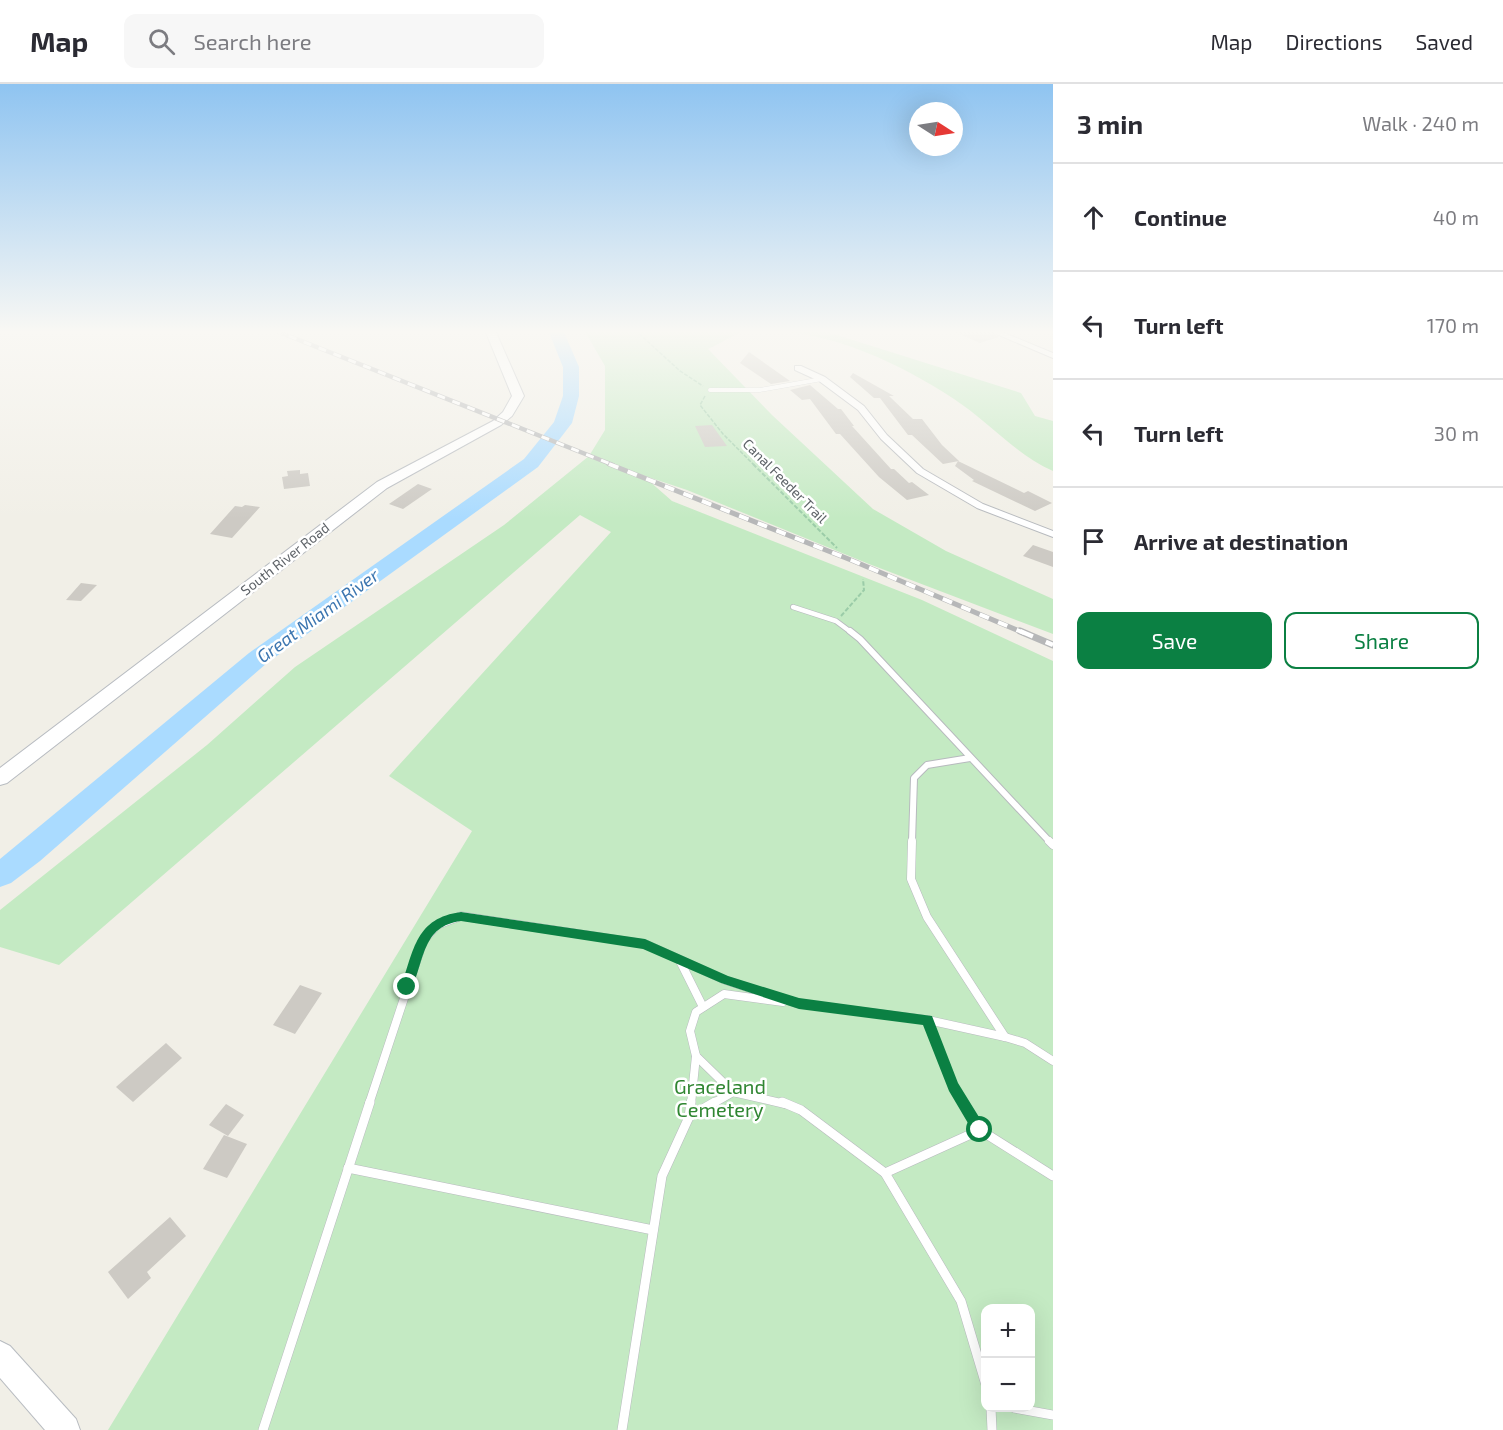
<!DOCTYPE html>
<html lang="en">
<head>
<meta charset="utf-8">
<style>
  :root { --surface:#fff; --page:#f7f7f7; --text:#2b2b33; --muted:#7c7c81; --line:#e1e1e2; --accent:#0b8043 }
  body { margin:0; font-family:"Exo 2",sans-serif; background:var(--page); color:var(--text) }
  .controls { position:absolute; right:18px; bottom:18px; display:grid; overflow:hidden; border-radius:12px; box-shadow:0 6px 24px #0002 }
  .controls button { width:54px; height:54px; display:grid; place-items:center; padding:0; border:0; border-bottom:2px solid var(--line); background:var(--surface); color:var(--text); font:30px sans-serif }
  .compass { position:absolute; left:909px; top:18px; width:54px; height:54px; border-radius:50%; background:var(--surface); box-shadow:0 6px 24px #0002; rotate:102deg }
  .stop { position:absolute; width:18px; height:18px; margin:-14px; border:4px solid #0b8043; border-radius:50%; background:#fff }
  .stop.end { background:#0b8043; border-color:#fff; box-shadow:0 2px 6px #0008 }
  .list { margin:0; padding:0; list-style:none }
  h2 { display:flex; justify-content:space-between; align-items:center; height:78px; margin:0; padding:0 24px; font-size:26px }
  h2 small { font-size:20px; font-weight:400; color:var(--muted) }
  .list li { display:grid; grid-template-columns:39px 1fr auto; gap:18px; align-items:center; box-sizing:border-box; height:108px; padding:0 24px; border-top:2px solid var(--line) }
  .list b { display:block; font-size:22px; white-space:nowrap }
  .list em { font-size:20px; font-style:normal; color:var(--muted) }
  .actions { display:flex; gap:12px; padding:18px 24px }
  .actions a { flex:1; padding:14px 0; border:2px solid var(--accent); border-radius:12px; text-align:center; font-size:21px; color:var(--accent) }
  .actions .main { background:var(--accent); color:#fff }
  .icon { flex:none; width:33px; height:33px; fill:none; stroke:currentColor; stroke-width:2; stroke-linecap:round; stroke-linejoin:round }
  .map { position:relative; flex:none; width:1053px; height:1346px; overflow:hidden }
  header { display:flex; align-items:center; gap:36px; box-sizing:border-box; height:84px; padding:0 30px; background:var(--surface); border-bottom:2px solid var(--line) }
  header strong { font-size:28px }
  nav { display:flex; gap:33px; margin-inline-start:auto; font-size:21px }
  .search { width:420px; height:54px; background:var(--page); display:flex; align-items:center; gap:15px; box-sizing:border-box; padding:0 21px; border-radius:12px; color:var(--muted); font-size:22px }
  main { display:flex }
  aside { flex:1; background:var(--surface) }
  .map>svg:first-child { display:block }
  .green { fill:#c4eac3; fill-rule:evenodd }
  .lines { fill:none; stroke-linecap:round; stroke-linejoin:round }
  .river { fill:#aadbff; fill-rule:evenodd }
  .building { fill:#cdcac4 }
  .lane-far4-casing { stroke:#b7babe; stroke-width:4.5 }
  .lane-far3-casing { stroke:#b7babe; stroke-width:6 }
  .lane-far2-casing { stroke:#b7babe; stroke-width:8 }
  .lane-far1-casing { stroke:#b7babe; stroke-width:9 }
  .lane-casing { stroke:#b7babe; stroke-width:10 }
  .street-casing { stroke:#b7babe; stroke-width:2 }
  .secondary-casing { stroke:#b8bcc1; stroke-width:2 }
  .path-far1 { stroke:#9bcca8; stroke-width:1.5; stroke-dasharray:4 1.5; stroke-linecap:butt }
  .path { stroke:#9bcca8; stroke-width:2; stroke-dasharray:4.5 2; stroke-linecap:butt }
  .lane-far4 { stroke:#fff; stroke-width:4 }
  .lane-far3 { stroke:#fff; stroke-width:4.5 }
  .lane-far2 { stroke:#fff; stroke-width:6 }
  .lane-far1 { stroke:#fff; stroke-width:8 }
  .lane { stroke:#fff; stroke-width:9 }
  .street { fill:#fff; fill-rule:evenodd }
  .secondary { fill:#fff; fill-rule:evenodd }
  .rail-far2-casing { stroke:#b6b7b8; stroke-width:4.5 }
  .rail-far1-casing { stroke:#b6b7b8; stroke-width:5 }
  .rail-casing { stroke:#b6b7b8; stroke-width:7 }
  .rail-far2 { stroke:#fff; stroke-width:3; stroke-dasharray:8; stroke-linecap:butt }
  .rail-far1 { stroke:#fff; stroke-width:4; stroke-dasharray:10; stroke-linecap:butt }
  .rail { stroke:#fff; stroke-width:4.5; stroke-dasharray:14; stroke-linecap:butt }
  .route { fill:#0b8043 }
  .labels { text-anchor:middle; stroke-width:5; stroke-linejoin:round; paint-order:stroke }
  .far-street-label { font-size:14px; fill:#5e6368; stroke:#fff }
  .water-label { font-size:18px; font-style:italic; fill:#3c76b0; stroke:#fff }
  .near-park-label { font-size:20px; fill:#308632; stroke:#fff }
</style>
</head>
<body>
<header>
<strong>Map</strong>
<div class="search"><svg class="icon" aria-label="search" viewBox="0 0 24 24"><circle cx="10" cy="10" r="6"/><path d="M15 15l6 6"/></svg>Search here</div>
<nav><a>Map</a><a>Directions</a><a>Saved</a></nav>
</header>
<main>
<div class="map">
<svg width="1053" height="1346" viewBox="0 0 1053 1346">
  <rect width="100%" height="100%" fill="#f1efe7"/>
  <path class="green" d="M584,246H821L1021,309L1035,332L1053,337V387C1015,370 989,338 954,315C896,277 821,242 750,247C737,248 720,260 708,265L772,331L873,425L946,467L1053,515V550L869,480L687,406L606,379L648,396L672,417L922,516L1053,577V1346H108L472,747L389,692L611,448L580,431L59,881L0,863V826L207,661L295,583L504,441L589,372L605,346V282ZM986,1224H1030V1324H986Z"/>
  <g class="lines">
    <polygon class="river" points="548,246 563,246 579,283 579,312 572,339 538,383 267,579 40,777 11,799 0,803 0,775 249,569 524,375 554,338 563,312 563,283"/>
  </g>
  <g class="building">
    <polygon points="950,246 985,246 999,253 980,259"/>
    <polygon points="749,268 790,297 771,300 740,279"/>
    <polygon points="853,289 894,312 889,312 913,335 922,335 942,361 959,377 943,380 912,351 908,351 880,314 874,314 850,293"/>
    <polygon points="810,301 838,325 841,325 854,342 852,342 891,385 894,385 909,399 912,398 929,411 907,416 879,393 840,350 836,350 810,315 802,316 790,306"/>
    <polygon points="712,341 727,362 705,363 695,342"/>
    <polygon points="958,377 1024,409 1028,407 1052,419 1035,427 972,397 974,396 955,382"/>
    <polygon points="300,386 300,390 308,389 310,402 284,405 282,393 288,392 287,387"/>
    <polygon points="418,400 432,405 403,425 389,420"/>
    <polygon points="245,421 260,423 232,454 210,450 235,422 242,423"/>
    <polygon points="1033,461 1053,468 1053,483 1023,472"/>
    <polygon points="81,499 97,501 81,517 66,516"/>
    <polygon points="300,901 322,909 295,950 273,941"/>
    <polygon points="166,959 182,974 133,1018 116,1003"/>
    <polygon points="226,1020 244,1031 228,1052 209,1041"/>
    <polygon points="224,1051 247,1060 227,1094 203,1085"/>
    <polygon points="170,1133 186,1152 147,1188 151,1194 128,1215 108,1188"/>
  </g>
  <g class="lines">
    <g class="lane-far4-casing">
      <polyline id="lane-far4" points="710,306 760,306 822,295"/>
    </g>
    <g class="lane-far3-casing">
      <polyline id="lane-far3" points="793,523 836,537 852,549"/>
    </g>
    <g class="lane-far2-casing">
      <g id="lane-far2">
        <polyline points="850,547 860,555 1050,758"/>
        <polyline points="912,758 914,694 927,681 970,674"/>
      </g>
    </g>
    <g class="lane-far1-casing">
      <g id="lane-far1">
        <polyline points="912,757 911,795 927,833 1005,953"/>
        <polyline points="1049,757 1053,761"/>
        <polyline points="680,877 703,923"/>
        <polyline points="783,918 724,910 696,928 690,947 696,972 733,1008 785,1020"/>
        <polyline points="796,919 928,936 1005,953 1025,959 1053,977"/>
        <polyline points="928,936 953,1002 964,1020"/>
        <polyline points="369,1020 423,857 437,841 461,832 645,860 725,896 799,920"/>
        <polyline points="691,1020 696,972"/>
        <polyline points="712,1020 733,1008"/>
      </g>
    </g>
    <g class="lane-casing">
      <g id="lane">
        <polyline points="782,1018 801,1026 885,1089 961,1217 986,1301"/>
        <polyline points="963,1018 980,1046 1053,1092"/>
        <polyline points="689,1033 691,1018"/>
        <polyline points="348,1084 653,1146"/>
        <polyline points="885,1089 980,1046"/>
        <polyline points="991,1324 992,1346"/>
        <polyline points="1014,1324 1053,1331"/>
        <polyline points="263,1346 370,1018"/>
        <polyline points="622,1346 662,1092 689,1033 715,1018"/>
      </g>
    </g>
    <g class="street-casing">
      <g id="street">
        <polygon points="987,246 997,246 1053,269 1053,274"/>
        <polygon points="795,282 801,282 825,293 864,322 887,351 923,385 983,420 1053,447 1053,453 977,424 917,389 881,355 858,326 819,297 795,286"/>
      </g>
    </g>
    <g class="secondary-casing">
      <g id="secondary">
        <polygon points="485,246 495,246 524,312 512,332 501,341 387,404 7,699 0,701 0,684 377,398 493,337 503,328 512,312"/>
        <polygon points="0,1257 10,1262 76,1335 80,1346 45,1346 0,1294"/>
      </g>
    </g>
    <g class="path-far1">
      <polyline points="635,246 680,287 703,302"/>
      <polyline points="705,312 700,321 723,350 754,381"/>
    </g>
    <g class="path">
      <polyline points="753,380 837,464"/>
      <polyline points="841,532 864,506 863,495"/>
    </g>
    <use href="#lane-far4" class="lane-far4"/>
    <use href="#lane-far3" class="lane-far3"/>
    <use href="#lane-far2" class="lane-far2"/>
    <use href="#lane-far1" class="lane-far1"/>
    <use href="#lane" class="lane"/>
    <use href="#street" class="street"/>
    <use href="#secondary" class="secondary"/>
    <g class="rail-far2-casing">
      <polyline id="rail-far2" points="274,246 613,381"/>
    </g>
    <g class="rail-far1-casing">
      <polyline id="rail-far1" points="609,380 851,476 1024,549"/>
    </g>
    <g class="rail-casing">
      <polyline id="rail" points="1020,547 1053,561"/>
    </g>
    <use href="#rail-far2" class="rail-far2"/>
    <use href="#rail-far1" class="rail-far1"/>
    <use href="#rail" class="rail"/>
  </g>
  <linearGradient id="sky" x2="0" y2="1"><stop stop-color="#8fc4f1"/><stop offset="0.57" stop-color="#f9f8f4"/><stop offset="1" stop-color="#f9f8f4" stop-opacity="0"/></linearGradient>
  <rect width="1053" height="435" fill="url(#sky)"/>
  <path class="route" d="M461,828L645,855L728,892L799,914L932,932L958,999L987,1046L985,1051L980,1053L975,1051L949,1007L923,941L799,925L721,899L643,865L461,837C422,842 425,876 411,906H403L401,903C414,865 416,834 461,828Z"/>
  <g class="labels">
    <g class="far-street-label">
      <text transform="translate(785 397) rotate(45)" y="5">Canal Feeder Trail</text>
      <text transform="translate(285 475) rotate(-38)" y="5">South River Road</text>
    </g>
    <g class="water-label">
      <text transform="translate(318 532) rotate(-36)" y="6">Great Miami River</text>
    </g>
    <g class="near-park-label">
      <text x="720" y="1010">Graceland<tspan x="720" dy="23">Cemetery</tspan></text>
    </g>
  </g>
</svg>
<div class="controls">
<button>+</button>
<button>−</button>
</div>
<svg class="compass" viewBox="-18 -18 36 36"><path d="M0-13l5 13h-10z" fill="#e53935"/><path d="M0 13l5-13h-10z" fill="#7c7c81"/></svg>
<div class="stop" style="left:980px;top:1046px"></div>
<div class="stop end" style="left:407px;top:903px"></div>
</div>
<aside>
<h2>3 min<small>Walk · 240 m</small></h2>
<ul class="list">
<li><svg class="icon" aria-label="ahead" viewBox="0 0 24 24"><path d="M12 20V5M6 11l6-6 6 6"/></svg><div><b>Continue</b></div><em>40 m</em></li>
<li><svg class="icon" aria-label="left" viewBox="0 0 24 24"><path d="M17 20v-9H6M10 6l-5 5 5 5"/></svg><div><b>Turn left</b></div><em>170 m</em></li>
<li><svg class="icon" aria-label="left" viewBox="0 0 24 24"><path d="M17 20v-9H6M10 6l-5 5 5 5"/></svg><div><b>Turn left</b></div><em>30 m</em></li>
<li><svg class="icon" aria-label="arrive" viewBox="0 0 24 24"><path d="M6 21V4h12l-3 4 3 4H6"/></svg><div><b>Arrive at destination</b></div></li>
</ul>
<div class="actions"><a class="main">Save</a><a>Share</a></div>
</aside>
</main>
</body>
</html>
